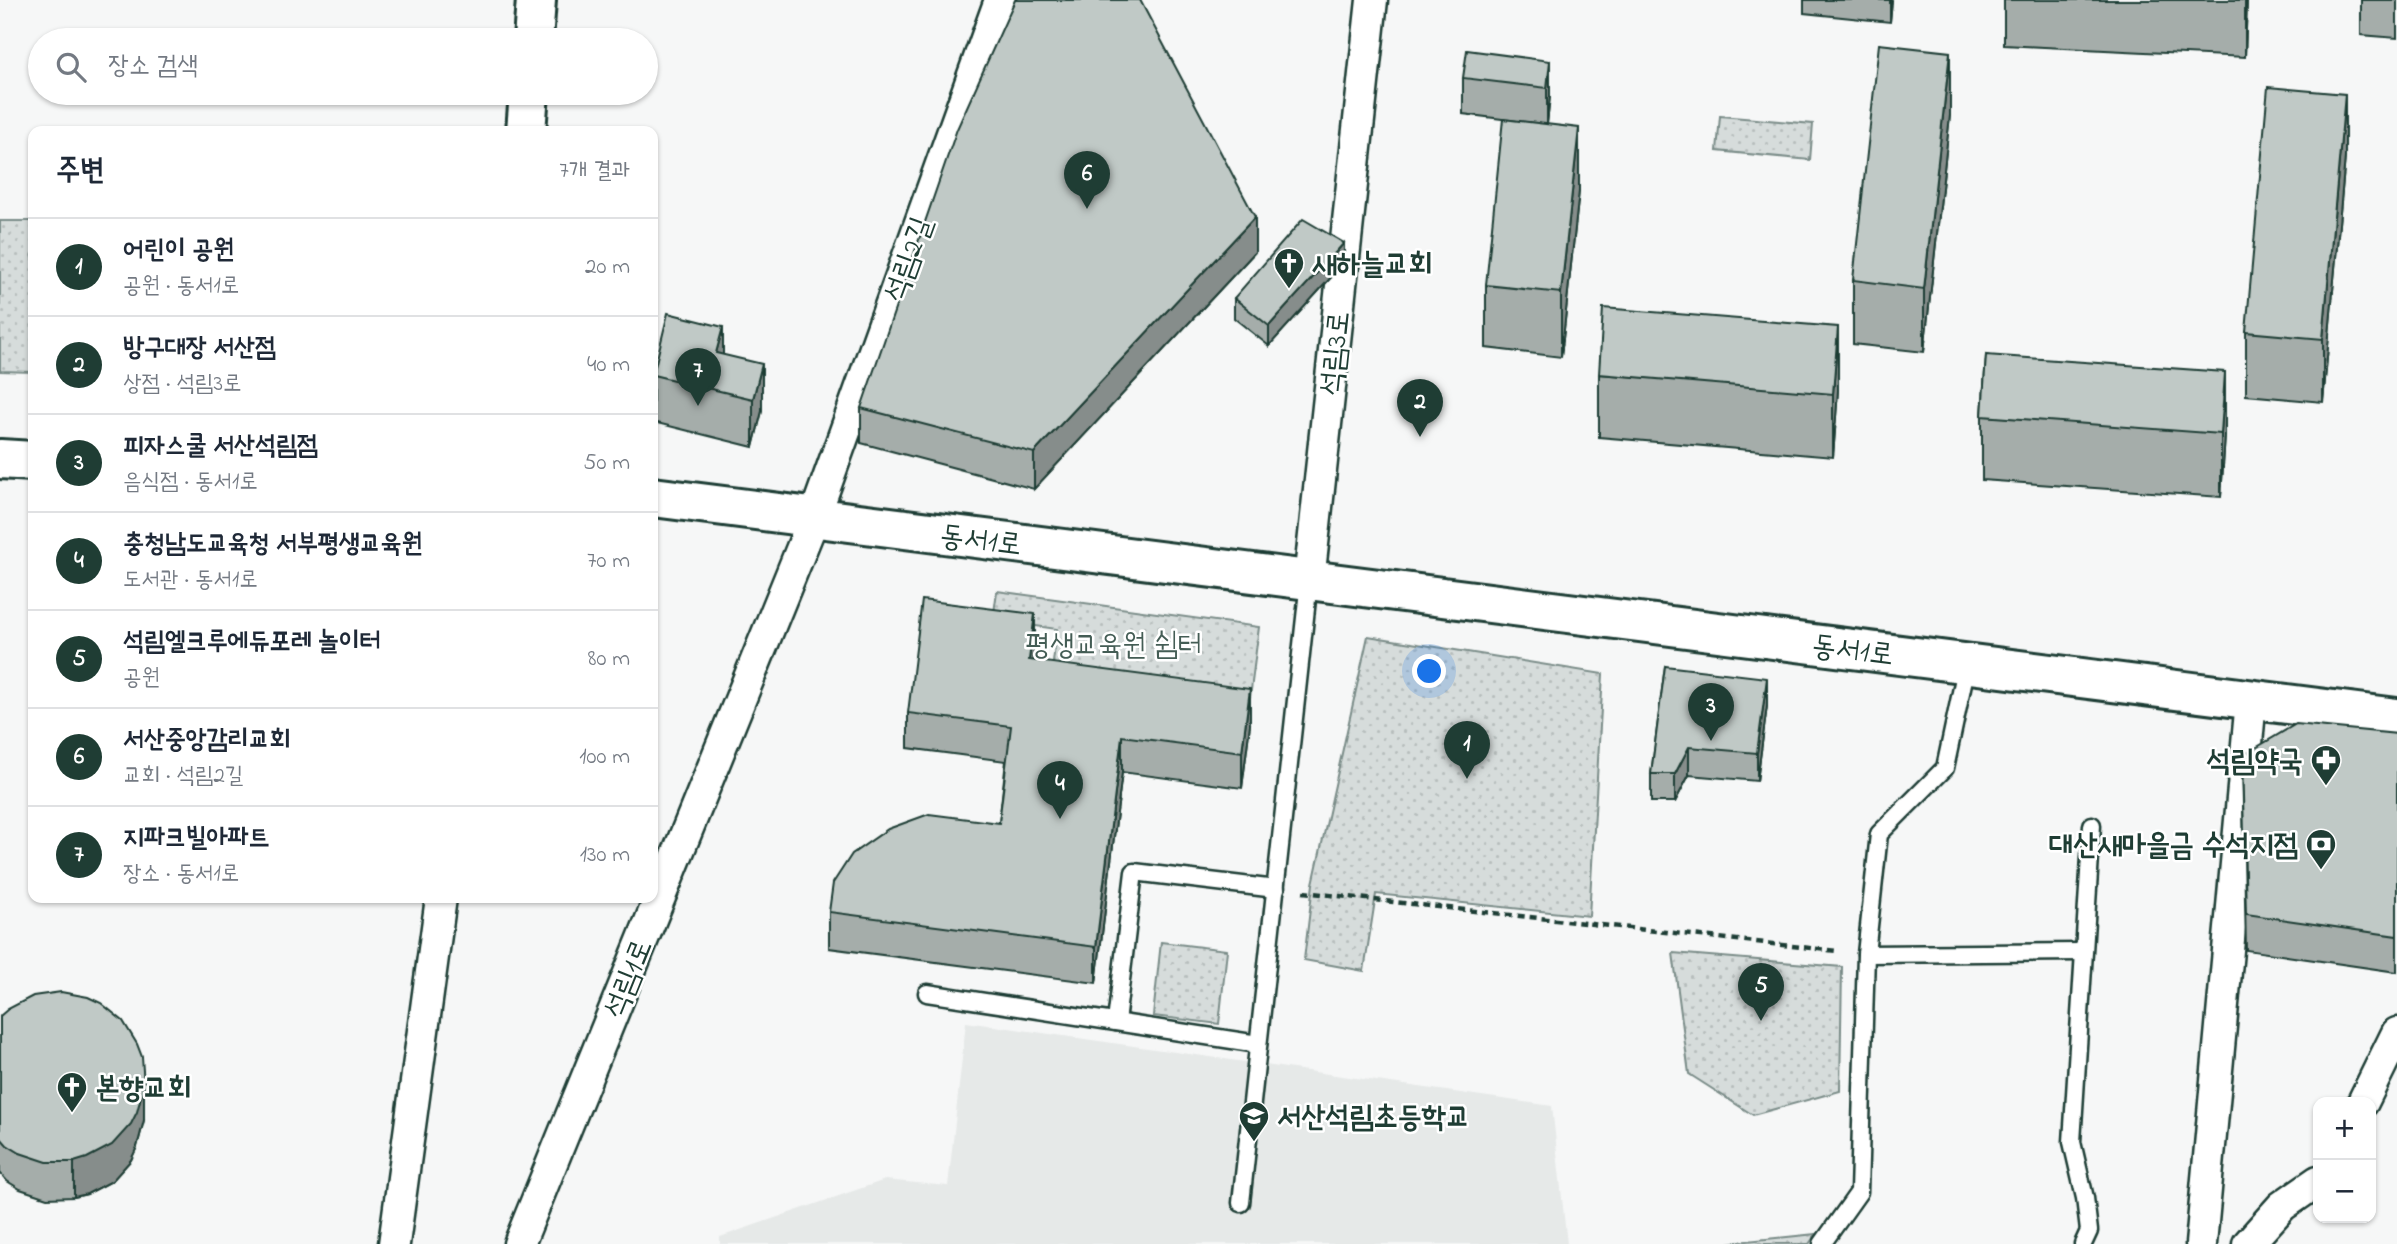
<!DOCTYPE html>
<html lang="ko">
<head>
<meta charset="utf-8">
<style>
  :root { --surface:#fff; --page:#f2f2f3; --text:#1f2937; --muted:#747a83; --line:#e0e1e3; --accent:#1f3d34 }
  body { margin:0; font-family:"Indie Flower","Poor Story",sans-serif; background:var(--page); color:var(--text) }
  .controls { position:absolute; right:21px; bottom:21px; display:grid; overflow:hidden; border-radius:14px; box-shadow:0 2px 5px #0004 }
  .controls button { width:63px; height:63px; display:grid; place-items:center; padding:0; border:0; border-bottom:2px solid var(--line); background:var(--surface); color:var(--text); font:35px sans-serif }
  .you { position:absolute; left:1430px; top:672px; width:24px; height:24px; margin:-18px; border:5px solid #fff; border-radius:50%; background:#1a73e8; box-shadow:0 0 0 10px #1a73e833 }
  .badge { display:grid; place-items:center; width:46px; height:46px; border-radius:50%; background:var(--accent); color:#fff; font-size:23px; font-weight:700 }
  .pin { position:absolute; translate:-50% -58px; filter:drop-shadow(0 2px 4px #0008) }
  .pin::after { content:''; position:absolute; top:37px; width:24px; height:21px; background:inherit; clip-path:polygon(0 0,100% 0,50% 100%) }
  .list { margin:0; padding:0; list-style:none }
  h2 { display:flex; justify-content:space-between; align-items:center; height:91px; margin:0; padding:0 28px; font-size:30px }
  h2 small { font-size:23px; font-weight:400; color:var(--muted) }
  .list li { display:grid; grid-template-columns:46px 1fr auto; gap:21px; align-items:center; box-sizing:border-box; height:98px; padding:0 28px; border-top:2px solid var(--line) }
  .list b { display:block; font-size:26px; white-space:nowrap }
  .list p { margin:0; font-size:23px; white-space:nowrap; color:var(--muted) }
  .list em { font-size:23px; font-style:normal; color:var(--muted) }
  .icon { flex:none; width:38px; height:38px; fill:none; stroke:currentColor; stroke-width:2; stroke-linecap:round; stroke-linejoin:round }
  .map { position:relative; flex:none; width:2397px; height:1244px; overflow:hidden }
  .search { position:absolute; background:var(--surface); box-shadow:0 2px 5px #0004; left:28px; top:28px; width:630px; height:77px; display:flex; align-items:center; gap:18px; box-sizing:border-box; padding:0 24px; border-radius:38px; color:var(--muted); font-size:26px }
  .panel { position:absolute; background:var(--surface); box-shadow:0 2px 5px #0004; left:28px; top:126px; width:630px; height:777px; border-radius:14px }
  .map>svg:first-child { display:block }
  .built { fill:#e6e9e8 }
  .grass { fill:url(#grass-dots); stroke:#7a8c88; stroke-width:2 }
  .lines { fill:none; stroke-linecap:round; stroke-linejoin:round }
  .lane-casing { stroke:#1f3d34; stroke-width:21 }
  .street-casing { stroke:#1f3d34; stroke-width:35 }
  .secondary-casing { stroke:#1f3d34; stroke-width:44 }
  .path { stroke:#1f3d34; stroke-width:4.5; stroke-dasharray:7 5; stroke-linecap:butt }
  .lane { stroke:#fff; stroke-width:16 }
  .street { stroke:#fff; stroke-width:30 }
  .secondary { stroke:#fff; stroke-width:38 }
  .wall { fill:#a5adaa; stroke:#1f3d34; stroke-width:2 }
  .shaded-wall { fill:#868d8b; stroke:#1f3d34; stroke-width:2 }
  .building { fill:#c0c9c6; stroke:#1f3d34; stroke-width:2 }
  .labels { text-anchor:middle; stroke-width:5; stroke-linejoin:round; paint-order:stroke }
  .street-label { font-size:30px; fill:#1f3d34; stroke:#fff }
  .poi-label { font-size:30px; font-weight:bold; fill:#1f3d34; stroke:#fff; text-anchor:start }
  .park-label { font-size:30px; fill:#445d55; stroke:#fff }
</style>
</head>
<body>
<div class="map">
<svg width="2397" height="1244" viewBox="0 0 2397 1244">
  <defs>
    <pattern id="grass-dots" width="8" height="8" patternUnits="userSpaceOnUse" patternTransform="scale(1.75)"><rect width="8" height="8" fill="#d6dcdb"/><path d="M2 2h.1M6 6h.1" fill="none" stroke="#b7bebd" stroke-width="1.8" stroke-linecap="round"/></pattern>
  </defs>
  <rect width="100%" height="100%" fill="#f6f7f7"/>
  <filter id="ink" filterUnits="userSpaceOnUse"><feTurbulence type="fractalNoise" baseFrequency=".0143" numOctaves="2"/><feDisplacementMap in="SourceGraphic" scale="14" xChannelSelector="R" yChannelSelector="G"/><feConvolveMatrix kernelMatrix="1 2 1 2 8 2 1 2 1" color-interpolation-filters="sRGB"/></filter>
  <g filter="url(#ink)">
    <polygon class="built" points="966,1022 1552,1106 1567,1244 720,1244 720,1237 885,1180 948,1186"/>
    <g class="grass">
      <polygon points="1720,116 1813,124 1810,160 1717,151"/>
      <polygon points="0,221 33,221 33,372 0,371"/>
      <polygon points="997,591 1259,627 1250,698 1052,671 1057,629 993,620"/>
      <polygon points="1368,636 1603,674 1589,916 1376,894 1364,971 1304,960 1313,884"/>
      <polygon points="1161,942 1227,950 1219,1024 1153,1016"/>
      <polygon points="1673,953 1842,967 1840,1091 1753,1115 1689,1074"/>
      <polygon points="1816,1234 1809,1244 1718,1244"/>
    </g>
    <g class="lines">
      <g class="lane-casing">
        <g id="lane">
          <polyline points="1866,954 2083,952"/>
          <polyline points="927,993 1258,1044"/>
          <polyline points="1116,1022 1134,872 1276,889"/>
          <polyline points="1241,1203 1309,581"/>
          <polyline points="1822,1244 1859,1192 1866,954 1879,834 1945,768 1967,664"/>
          <polyline points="2083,1244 2089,1231 2085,1198 2072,1142 2092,825"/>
        </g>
      </g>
      <g class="street-casing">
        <g id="street">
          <polyline points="1309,581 1372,0"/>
          <polyline points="2363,1102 2397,1033"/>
          <polyline points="394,1244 441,898"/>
          <polyline points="519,1244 814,518 1000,0"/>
          <polyline points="2201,1244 2251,700"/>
          <polyline points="2248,1244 2282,1206 2318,1181"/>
        </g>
      </g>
      <g class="secondary-casing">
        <g id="secondary">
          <polyline points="533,40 536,0"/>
          <polyline points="526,131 529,93"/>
          <polyline points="0,459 33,461"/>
          <polyline points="653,497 2397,718"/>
        </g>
      </g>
      <polyline class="path" points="1303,892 1837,951"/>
      <use href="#lane" class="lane"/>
      <use href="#street" class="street"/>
      <use href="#secondary" class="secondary"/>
    </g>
    <g class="wall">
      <polygon points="1804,0 1892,0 1890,22 1804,13"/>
      <polygon points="2004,0 2247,0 2245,57 2004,45"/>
      <polygon points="2361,0 2397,0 2397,38 2361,35"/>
      <polygon points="1550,61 1550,96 1547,124 1579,191 1561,357 1486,348 1486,285 1534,123 1463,114 1463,78"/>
      <polygon points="1950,115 1924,352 1853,344 1853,280"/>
      <polygon points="2345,157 2323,402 2246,395 2246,332"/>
      <polygon points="1255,252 1034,489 861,443 861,408"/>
      <polygon points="1344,263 1269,346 1234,318 1234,298"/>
      <polygon points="723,354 762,411 753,447 653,422 653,374"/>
      <polygon points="1986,355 2225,435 2221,497 1982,480 1982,416"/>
      <polygon points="1599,374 1838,390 1833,457 1599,437"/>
      <polygon points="1035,650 1034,660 1250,724 1242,788 1122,772 1096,983 829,948 829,912 999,823 1006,761 908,748 908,713"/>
      <polygon points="1665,666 1767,706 1757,781 1689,775 1675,802 1651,802 1651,774"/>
      <polygon points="2397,734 2397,972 2246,950 2242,756"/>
      <polygon points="0,1016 144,1120 137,1147 131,1160 112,1181 87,1194 74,1197 47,1198 20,1189 7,1181 0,1173"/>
    </g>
    <g class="shaded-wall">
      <polygon points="1890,0 1892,0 1890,22"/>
      <polygon points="2245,0 2247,0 2245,57"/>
      <polygon points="1950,52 1950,115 1924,352 1924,289"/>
      <polygon points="1550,61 1550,96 1547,124 1547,88"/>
      <polygon points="2345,94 2345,157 2323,402 2323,339"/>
      <polygon points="1579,128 1579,191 1561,357 1561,293"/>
      <polygon points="1255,217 1255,252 1034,489 1034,453"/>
      <polygon points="1344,243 1344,263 1269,346 1269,326"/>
      <polygon points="723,327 723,374 716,353"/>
      <polygon points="1838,327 1838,390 1833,457 1833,394"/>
      <polygon points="762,364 762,411 753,447 753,399"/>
      <polygon points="2225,372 2225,435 2221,497 2221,434"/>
      <polygon points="1035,614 1035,650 1029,696 1029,660"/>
      <polygon points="1767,678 1767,706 1757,781 1757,753"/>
      <polygon points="1250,689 1250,724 1242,788 1242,752"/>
      <polygon points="1122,736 1122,772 1096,983 1096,947"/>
      <polygon points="1689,747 1689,775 1675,802 1675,774"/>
      <polygon points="144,1085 144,1120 137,1147 131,1160 112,1181 87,1194 74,1197 74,1162"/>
    </g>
    <g class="building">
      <polygon points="1015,0 1140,0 1255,217 1034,453 861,408 957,129"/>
      <polygon points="1879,44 1950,52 1924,289 1853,280"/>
      <polygon points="1467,50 1550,61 1547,88 1463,78"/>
      <polygon points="2268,87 2345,94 2323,339 2246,332"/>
      <polygon points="1503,119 1579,128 1561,293 1486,285"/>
      <polygon points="1303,219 1344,243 1269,326 1234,298"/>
      <polygon points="1603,308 1838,327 1833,394 1599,374"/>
      <polygon points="668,313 723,327 716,353 762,364 753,399 653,375"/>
      <polygon points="1986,355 2225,372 2221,434 1982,416"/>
      <polygon points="922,600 1035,614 1029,660 1250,689 1242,752 1122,736 1096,947 829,912 833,883 852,854 888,829 929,814 999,823 1011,726 908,713"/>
      <polygon points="1665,666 1767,678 1757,753 1689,747 1675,774 1651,774"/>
      <polygon points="2296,724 2397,734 2397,936 2246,914 2242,756"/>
      <polygon points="61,992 88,997 101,1003 123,1021 137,1044 142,1057 144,1085 137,1112 131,1124 112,1145 87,1158 74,1162 47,1162 20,1153 7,1145 0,1137 0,1016 8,1009 33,996"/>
    </g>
  </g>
  <defs>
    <g id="church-pin" transform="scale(1.575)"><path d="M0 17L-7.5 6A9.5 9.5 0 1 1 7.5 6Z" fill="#1f3d34" stroke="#fff"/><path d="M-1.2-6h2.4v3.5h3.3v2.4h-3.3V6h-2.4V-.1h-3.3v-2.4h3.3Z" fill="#fff"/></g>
    <g id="pharmacy-pin" transform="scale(1.575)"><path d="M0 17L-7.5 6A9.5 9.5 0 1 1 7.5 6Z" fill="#1f3d34" stroke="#fff"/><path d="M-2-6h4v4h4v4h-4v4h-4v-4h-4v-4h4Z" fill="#fff"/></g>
    <g id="bank-pin" transform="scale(1.575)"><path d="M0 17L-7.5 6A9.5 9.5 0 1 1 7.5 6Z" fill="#1f3d34" stroke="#fff"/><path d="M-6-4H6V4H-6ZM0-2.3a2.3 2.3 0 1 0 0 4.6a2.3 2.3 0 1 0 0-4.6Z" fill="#fff"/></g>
    <g id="school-pin" transform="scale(1.575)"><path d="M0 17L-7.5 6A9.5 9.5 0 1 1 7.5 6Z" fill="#1f3d34" stroke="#fff"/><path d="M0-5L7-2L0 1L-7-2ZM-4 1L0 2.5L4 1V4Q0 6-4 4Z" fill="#fff"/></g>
  </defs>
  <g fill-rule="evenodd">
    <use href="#church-pin" x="1289" y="263"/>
    <use href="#pharmacy-pin" x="2326" y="760"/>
    <use href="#bank-pin" x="2321" y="844"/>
    <use href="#church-pin" x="72" y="1087"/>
    <use href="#school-pin" x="1254" y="1116"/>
  </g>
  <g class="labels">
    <g class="street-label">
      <text transform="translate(907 259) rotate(-70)" y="10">석림2길</text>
      <text transform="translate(1334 353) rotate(-84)" y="10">석림3로</text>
      <text transform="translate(981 539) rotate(7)" y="10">동서1로</text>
      <text transform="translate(1853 649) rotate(7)" y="10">동서1로</text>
      <text transform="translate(627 978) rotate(-68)" y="10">석림1로</text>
    </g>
    <g class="poi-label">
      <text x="1312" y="273">새하늘교회</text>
      <text x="2303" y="770" text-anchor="end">석림약국</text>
      <text x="2298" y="854" text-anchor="end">대산새마을금 수석지점</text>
      <text x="95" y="1097">본향교회</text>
      <text x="1277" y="1126">서산석림초등학교</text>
    </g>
    <g class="park-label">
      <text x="1114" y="654">평생교육원 쉼터</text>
    </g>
  </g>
</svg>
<div class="controls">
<button>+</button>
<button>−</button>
</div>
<div class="you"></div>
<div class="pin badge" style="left:1467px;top:779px">1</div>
<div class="pin badge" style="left:1420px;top:437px">2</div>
<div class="pin badge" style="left:1711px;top:741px">3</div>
<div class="pin badge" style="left:1060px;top:819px">4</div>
<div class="pin badge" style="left:1761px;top:1021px">5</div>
<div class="pin badge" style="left:1087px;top:209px">6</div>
<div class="pin badge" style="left:698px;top:406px">7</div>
<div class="search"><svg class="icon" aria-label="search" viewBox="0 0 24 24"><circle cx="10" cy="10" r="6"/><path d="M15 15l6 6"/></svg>장소 검색</div>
<section class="panel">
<h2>주변<small>7개 결과</small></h2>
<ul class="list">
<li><span class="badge">1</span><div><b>어린이 공원</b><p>공원 · 동서1로</p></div><em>20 m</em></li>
<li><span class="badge">2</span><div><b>방구대장 서산점</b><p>상점 · 석림3로</p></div><em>40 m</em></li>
<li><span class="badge">3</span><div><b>피자스쿨 서산석림점</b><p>음식점 · 동서1로</p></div><em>50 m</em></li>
<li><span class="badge">4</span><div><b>충청남도교육청 서부평생교육원</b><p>도서관 · 동서1로</p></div><em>70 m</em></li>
<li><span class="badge">5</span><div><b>석림엘크루에듀포레 놀이터</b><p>공원</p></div><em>80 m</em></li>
<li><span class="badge">6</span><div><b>서산중앙감리교회</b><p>교회 · 석림2길</p></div><em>100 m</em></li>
<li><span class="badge">7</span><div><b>지파크빌아파트</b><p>장소 · 동서1로</p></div><em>130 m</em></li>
</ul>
</section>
</div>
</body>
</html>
